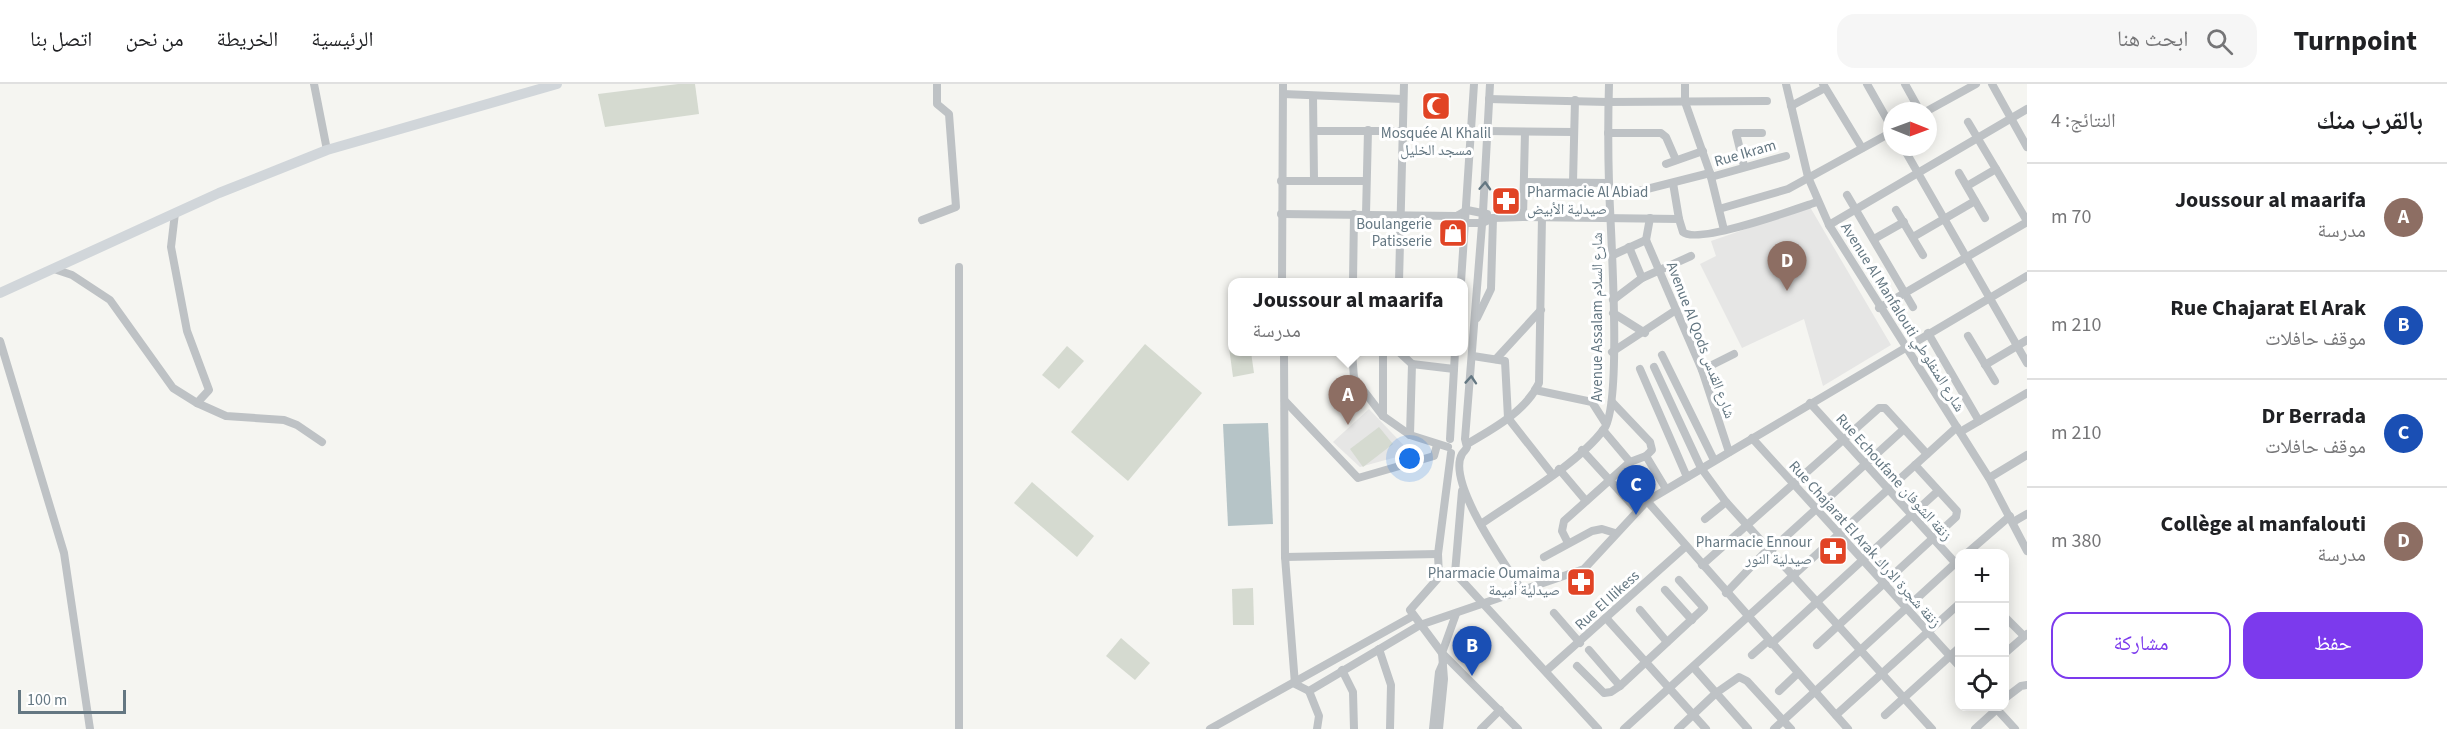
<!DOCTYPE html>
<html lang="ar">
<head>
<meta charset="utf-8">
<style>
  :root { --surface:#fff; --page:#f6f6f6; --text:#202124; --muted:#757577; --line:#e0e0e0; --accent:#7c3aed }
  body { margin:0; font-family:"Source Sans 3","Noto Naskh Arabic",sans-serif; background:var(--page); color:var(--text); direction:rtl }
  .controls { position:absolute; right:18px; bottom:18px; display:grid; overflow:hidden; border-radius:12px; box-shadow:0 3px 15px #0003 }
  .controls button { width:54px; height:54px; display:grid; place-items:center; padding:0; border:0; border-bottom:2px solid var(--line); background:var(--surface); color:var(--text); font:30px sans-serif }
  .compass { position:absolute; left:1883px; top:18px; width:54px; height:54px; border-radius:50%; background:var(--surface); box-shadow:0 3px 15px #0003; rotate:91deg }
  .scale { position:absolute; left:18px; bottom:15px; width:108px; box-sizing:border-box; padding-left:6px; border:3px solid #647782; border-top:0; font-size:16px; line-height:21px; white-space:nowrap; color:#647782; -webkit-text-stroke:4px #fff; paint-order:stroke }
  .you { position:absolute; left:1410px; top:375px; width:21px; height:21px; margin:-15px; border:4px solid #fff; border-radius:50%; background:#1a73e8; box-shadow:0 0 0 9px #1a73e833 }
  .badge { display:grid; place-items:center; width:39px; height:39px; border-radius:50%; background:var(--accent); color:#fff; font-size:20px; font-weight:700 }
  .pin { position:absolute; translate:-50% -50px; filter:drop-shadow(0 2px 3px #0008) }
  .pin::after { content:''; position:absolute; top:32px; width:21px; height:18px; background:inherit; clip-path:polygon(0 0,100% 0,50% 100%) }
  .popup { position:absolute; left:1228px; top:194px; width:240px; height:78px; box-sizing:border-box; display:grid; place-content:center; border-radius:12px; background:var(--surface); filter:drop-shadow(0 2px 4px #0005); font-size:20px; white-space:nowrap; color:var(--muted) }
  .popup b { font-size:22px; color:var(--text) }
  .popup::after { content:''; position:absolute; left:50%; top:100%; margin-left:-12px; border:12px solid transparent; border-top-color:var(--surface) }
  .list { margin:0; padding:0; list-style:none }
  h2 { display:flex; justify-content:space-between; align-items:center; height:78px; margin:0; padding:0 24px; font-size:26px }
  h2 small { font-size:20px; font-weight:400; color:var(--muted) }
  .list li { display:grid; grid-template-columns:39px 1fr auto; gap:18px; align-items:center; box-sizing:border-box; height:108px; padding:0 24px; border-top:2px solid var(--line) }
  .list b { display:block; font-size:22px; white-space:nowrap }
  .list p { margin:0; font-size:20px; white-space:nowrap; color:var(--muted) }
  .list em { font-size:20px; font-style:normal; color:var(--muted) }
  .actions { display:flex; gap:12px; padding:18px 24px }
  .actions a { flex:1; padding:14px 0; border:2px solid var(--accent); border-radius:18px; text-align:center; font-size:21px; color:var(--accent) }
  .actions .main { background:var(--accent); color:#fff }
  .icon { flex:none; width:33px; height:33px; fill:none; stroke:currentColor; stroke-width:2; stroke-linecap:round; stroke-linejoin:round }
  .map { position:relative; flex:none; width:2027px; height:645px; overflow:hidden; direction:ltr }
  header { display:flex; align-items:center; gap:36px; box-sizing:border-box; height:84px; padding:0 30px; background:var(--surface); border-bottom:2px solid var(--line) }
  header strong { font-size:28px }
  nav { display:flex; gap:33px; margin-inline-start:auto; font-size:21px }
  .search { width:420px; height:54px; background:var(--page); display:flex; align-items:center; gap:15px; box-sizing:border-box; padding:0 21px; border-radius:18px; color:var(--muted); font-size:22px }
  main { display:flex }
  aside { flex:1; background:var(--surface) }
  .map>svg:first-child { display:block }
  .built { fill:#e6e6e5 }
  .green { fill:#d5dad0 }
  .water { fill:#b6c4c7 }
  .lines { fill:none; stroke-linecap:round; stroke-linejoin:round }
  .minor { stroke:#bec2c5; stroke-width:8 }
  .major { stroke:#d1d6da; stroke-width:10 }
  .oneway { stroke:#647782 }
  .labels { text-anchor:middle; stroke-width:6; stroke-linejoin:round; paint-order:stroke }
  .poi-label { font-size:15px; fill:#647782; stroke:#fff; text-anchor:end }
  .street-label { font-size:15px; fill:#647782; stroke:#fff }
</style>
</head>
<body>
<header>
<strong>Turnpoint</strong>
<div class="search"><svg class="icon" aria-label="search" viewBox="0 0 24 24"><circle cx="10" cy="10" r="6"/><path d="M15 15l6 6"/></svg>ابحث هنا</div>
<nav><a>الرئيسية</a><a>الخريطة</a><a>من نحن</a><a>اتصل بنا</a></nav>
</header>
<main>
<aside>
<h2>بالقرب منك<small>النتائج: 4</small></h2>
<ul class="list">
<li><span class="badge" style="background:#8d6e63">A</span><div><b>Joussour al maarifa</b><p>مدرسة</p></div><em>70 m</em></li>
<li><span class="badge" style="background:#1a4fb4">B</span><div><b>Rue Chajarat El Arak</b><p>موقف حافلات</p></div><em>210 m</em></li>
<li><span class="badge" style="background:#1a4fb4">C</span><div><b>Dr Berrada</b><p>موقف حافلات</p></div><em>210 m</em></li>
<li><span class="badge" style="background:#8d6e63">D</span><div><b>Collège al manfalouti</b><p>مدرسة</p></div><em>380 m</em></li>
</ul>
<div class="actions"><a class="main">حفظ</a><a>مشاركة</a></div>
</aside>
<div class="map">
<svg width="2027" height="645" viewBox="0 0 2027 645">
  <rect width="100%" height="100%" fill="#f5f5f1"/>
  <g class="built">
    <polygon points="1810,123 1891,261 1823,302 1804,235 1742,264 1700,180 1716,172 1711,157"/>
    <polygon points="1369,325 1411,369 1360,383 1333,358"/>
  </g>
  <g class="green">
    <polygon points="678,0 695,0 699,30 605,43 598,10"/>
    <polygon points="1228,256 1232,256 1232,268 1251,268 1254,289 1233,293"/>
    <polygon points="1145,260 1202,309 1128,397 1071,348"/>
    <polygon points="1067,262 1084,277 1059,305 1042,291"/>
    <polygon points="1379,343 1393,360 1363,383 1350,365"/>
    <polygon points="1032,398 1094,452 1077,473 1014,419"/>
    <polygon points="1253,504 1254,541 1233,541 1232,505"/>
    <polygon points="1121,554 1150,579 1135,596 1106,572"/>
  </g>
  <polygon class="water" points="1268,339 1273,440 1228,442 1223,340"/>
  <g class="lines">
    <g class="minor">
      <polyline points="314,0 327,66"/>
      <path d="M1490,0L1483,128L1465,355L1467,363C1466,366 1464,367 1462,370C1446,398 1505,480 1521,505"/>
      <polyline points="1685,0 1685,18 1710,89 1724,146"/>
      <polyline points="1786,0 1808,93 1829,141 1989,394 2027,467"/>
      <polyline points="1823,0 1862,64"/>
      <polyline points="1867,0 1892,44"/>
      <polyline points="1905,0 1920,27"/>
      <polyline points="1992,0 2027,63"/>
      <polyline points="1283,10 1403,15"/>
      <polyline points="1313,12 1314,96"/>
      <polyline points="1489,15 1608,18 1767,17"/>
      <polyline points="1791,22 1825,4"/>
      <polyline points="1927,27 1976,0"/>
      <polyline points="1968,38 2027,137"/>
      <polyline points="1314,47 1403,47"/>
      <polyline points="1487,47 1574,48"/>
      <polyline points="1608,49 1661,49 1666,53 1676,76"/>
      <polyline points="1903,63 2027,279"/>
      <polyline points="1666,80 1703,67"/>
      <polyline points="1744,82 1736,49 1762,49"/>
      <polyline points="1959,89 1985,134"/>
      <polyline points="1711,93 1786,72"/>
      <polyline points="1281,97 1366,97"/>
      <polyline points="1524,98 1609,99"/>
      <polyline points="1573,98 1575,16"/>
      <polyline points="1673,99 1679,135"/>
      <polyline points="1967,102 1996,85"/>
      <polyline points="1639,107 1710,89"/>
      <polyline points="1847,111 1913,223"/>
      <polyline points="1719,125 1788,105 1892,48"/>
      <polyline points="1896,126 1923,171"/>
      <polyline points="175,129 171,163 187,247 209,306 197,319"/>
      <polyline points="1281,130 1457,132 1467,126 1487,130"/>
      <polyline points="1366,130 1368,46"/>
      <path d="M1457,132L1467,139H1482L1493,134L1523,133L1679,135L1683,148C1697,161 1796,125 1817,118"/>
      <polyline points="1523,133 1525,48"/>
      <polyline points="922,136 956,123 949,30 937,20 937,0"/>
      <polyline points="1829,141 2027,25"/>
      <polyline points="1913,153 1975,117"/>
      <polyline points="1874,155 1904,138"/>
      <polyline points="1646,156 1702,286 1729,368"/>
      <polyline points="1646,156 1650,134"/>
      <polyline points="1629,163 1642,194"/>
      <polyline points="1613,171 1646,156"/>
      <polyline points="54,185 72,191 110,216 173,304 197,319 226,332 284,336 297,341 322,358"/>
      <polyline points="1282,198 1283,0"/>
      <polyline points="1353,198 1354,130"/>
      <polyline points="1399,198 1404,0"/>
      <polyline points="1461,198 1474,0"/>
      <polyline points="1613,216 1642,194 1691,172"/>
      <polyline points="1879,224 2027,138"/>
      <polyline points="1613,229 1645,249"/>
      <polyline points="1477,234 1491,205 1493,134"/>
      <polyline points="1928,249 1979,337"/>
      <polyline points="1968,252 1995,297"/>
      <polyline points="0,257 64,469 90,645"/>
      <polyline points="1284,268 1285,473 1295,600 1309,607 1420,541 1584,485 1647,417 2027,192"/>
      <polyline points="1352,268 1354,294 1383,332 1410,351 1448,363"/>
      <polyline points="1399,268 1412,280 1454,285"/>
      <polyline points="1612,268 1676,226"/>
      <polyline points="1662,271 1714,376"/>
      <polyline points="1473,272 1505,277 1508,334 1552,390"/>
      <polyline points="1496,275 1541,226"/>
      <polyline points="1985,281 2027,256"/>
      <polyline points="1654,283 1701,384 1726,418 1932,645"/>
      <polyline points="1640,285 1687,393"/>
      <polyline points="1702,286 1734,270"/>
      <polyline points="1535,306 1592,318 1606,340"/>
      <polyline points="1285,317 1358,394 1434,372 1437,361"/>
      <polyline points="1612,318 1650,358 1652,366 1646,372 1666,405"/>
      <polyline points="1810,319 1960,484"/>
      <polyline points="1383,332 1383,268"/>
      <polyline points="1603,346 1630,378 1646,372"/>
      <polyline points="1960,348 2027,309"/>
      <polyline points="1410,351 1412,280"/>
      <polyline points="1752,354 1960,583"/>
      <polyline points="1450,355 1455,268"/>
      <path d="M1467,360C1493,345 1526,327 1539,299L1542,133"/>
      <polyline points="1582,366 1636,425"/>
      <polyline points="1451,369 1438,470 1439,493 1410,526 1442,569 1518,645"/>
      <polyline points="1559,385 1586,417"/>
      <polyline points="1989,394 2027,371"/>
      <polyline points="1647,417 1848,645"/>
      <polyline points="1705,435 1726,418"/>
      <polyline points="2013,438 2027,430"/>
      <path d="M1481,440C1517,415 1578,380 1604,345C1623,319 1610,142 1609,100C1608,67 1608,33 1609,0"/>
      <polyline points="1568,459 1562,447 1564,437 1630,378"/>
      <polyline points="1770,467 1904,345"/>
      <polyline points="1966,470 2010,432"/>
      <polyline points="1285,473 1438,470"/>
      <polyline points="1544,473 1592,447 1602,445 1615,449"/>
      <polyline points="1702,481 1879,324 1885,324 1927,370"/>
      <polyline points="1455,489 1462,407"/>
      <polyline points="1439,493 1455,489 1598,645"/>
      <polyline points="1665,506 1692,536"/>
      <polyline points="1726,509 1768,465"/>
      <polyline points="1640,526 1667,558"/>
      <polyline points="1554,529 1580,559"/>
      <polyline points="2004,532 2024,552"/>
      <polyline points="1606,534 1706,645"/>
      <polyline points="1771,560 1938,407"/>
      <polyline points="1817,561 1956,433 1957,427 1915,381"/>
      <polyline points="1379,565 1391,601 1390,645"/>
      <polyline points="1589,566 1620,602"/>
      <polyline points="2004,570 2027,550"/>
      <polyline points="1752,571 1768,557"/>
      <polyline points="1577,582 1604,609 1611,608 1620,602 1704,524 1679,496"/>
      <polyline points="1694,584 1748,645"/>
      <polyline points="1342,586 1353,608 1354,645"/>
      <polyline points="1546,587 1685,463"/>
      <polyline points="1309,607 1319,632 1317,645"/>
      <polyline points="1779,607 1798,589"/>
      <polyline points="2004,615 2021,602 2027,601"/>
      <polyline points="1994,622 2015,645"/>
      <polyline points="1836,631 1960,519"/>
      <polyline points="1885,631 1960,563"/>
      <polyline points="959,645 959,183"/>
      <polyline points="1210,645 1413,532"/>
      <polyline points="1433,645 1439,588 1443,579"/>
      <polyline points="1439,645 1444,595 1442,569 1456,530"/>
      <polyline points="1481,645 1500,626"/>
      <polyline points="1624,645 1957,343"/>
      <polyline points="1678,645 1716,609 1739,593 1747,597 1791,645"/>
      <polyline points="1774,645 1960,475"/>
      <polyline points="1975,645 1997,625"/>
    </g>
    <polyline class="major" points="0,209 219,109 327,66 557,0"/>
  </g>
  <defs><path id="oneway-chevron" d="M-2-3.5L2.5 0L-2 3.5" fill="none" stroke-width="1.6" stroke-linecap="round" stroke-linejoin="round" transform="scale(1.5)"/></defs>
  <g class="oneway">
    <use href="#oneway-chevron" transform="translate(1485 102) rotate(-87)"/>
    <use href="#oneway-chevron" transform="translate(1471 296) rotate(-86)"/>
  </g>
  <defs>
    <g id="mosque-square" transform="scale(1.5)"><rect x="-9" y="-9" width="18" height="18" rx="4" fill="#e14425" stroke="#fff"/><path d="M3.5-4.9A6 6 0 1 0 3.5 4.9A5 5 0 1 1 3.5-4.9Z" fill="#fff"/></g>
    <g id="pharmacy-square" transform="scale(1.5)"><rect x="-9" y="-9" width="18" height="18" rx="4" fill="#e14425" stroke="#fff"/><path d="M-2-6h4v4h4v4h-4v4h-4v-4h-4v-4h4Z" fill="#fff"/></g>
    <g id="shop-square" transform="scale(1.5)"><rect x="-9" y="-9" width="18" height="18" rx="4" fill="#e14425" stroke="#fff"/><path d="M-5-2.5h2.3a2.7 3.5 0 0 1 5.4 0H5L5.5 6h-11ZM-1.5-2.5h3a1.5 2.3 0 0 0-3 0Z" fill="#fff"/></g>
  </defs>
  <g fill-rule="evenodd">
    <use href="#mosque-square" x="1436" y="22"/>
    <use href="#pharmacy-square" x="1506" y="117"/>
    <use href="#shop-square" x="1453" y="149"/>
    <use href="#pharmacy-square" x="1833" y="467"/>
    <use href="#pharmacy-square" x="1581" y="498"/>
  </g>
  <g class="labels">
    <g class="poi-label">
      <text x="1436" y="54" text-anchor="middle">Mosquée Al Khalil<tspan x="1436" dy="17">مسجد الخليل</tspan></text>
      <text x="1527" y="113" text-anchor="start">Pharmacie Al Abiad<tspan x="1527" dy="17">صيدلية الأبيض</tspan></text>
      <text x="1432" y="145">Boulangerie<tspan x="1432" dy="17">Patisserie</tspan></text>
      <text x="1812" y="463">Pharmacie Ennour<tspan x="1812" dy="17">صيدلية النور</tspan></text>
      <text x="1560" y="494">Pharmacie Oumaima<tspan x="1560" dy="17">صيدلية أميمة</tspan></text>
    </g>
    <g class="street-label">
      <text transform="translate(1745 69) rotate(-16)" y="5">Rue Ikram</text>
      <text transform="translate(1597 233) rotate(-90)" y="5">Avenue Assalam شارع السلام</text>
      <text transform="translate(1903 233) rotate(58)" y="5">Avenue Al Manfalouti شارع المنفلوطي</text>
      <text transform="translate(1701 256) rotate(69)" y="5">Avenue Al Qods شارع القدس</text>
      <text transform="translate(1894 393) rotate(48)" y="5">Rue Echoufane زنقة الشوفان</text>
      <text transform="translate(1865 460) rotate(48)" y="5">Rue Chajarat El Arak زنقة شجرة الاراك</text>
      <text transform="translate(1607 516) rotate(-42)" y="5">Rue El Ilikess</text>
    </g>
  </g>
</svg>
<div class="controls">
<button>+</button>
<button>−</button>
<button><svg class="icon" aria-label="locate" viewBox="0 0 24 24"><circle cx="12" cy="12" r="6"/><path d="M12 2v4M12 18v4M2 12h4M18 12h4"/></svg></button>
</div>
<svg class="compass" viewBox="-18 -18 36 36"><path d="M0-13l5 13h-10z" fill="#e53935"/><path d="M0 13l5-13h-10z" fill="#757577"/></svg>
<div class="scale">100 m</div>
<div class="you"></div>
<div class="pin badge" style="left:1348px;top:341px;background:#8d6e63">A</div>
<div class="popup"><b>Joussour al maarifa</b>مدرسة</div>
<div class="pin badge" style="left:1472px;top:592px;background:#1a4fb4">B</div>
<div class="pin badge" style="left:1636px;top:431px;background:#1a4fb4">C</div>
<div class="pin badge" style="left:1787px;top:207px;background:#8d6e63">D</div>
</div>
</main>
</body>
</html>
